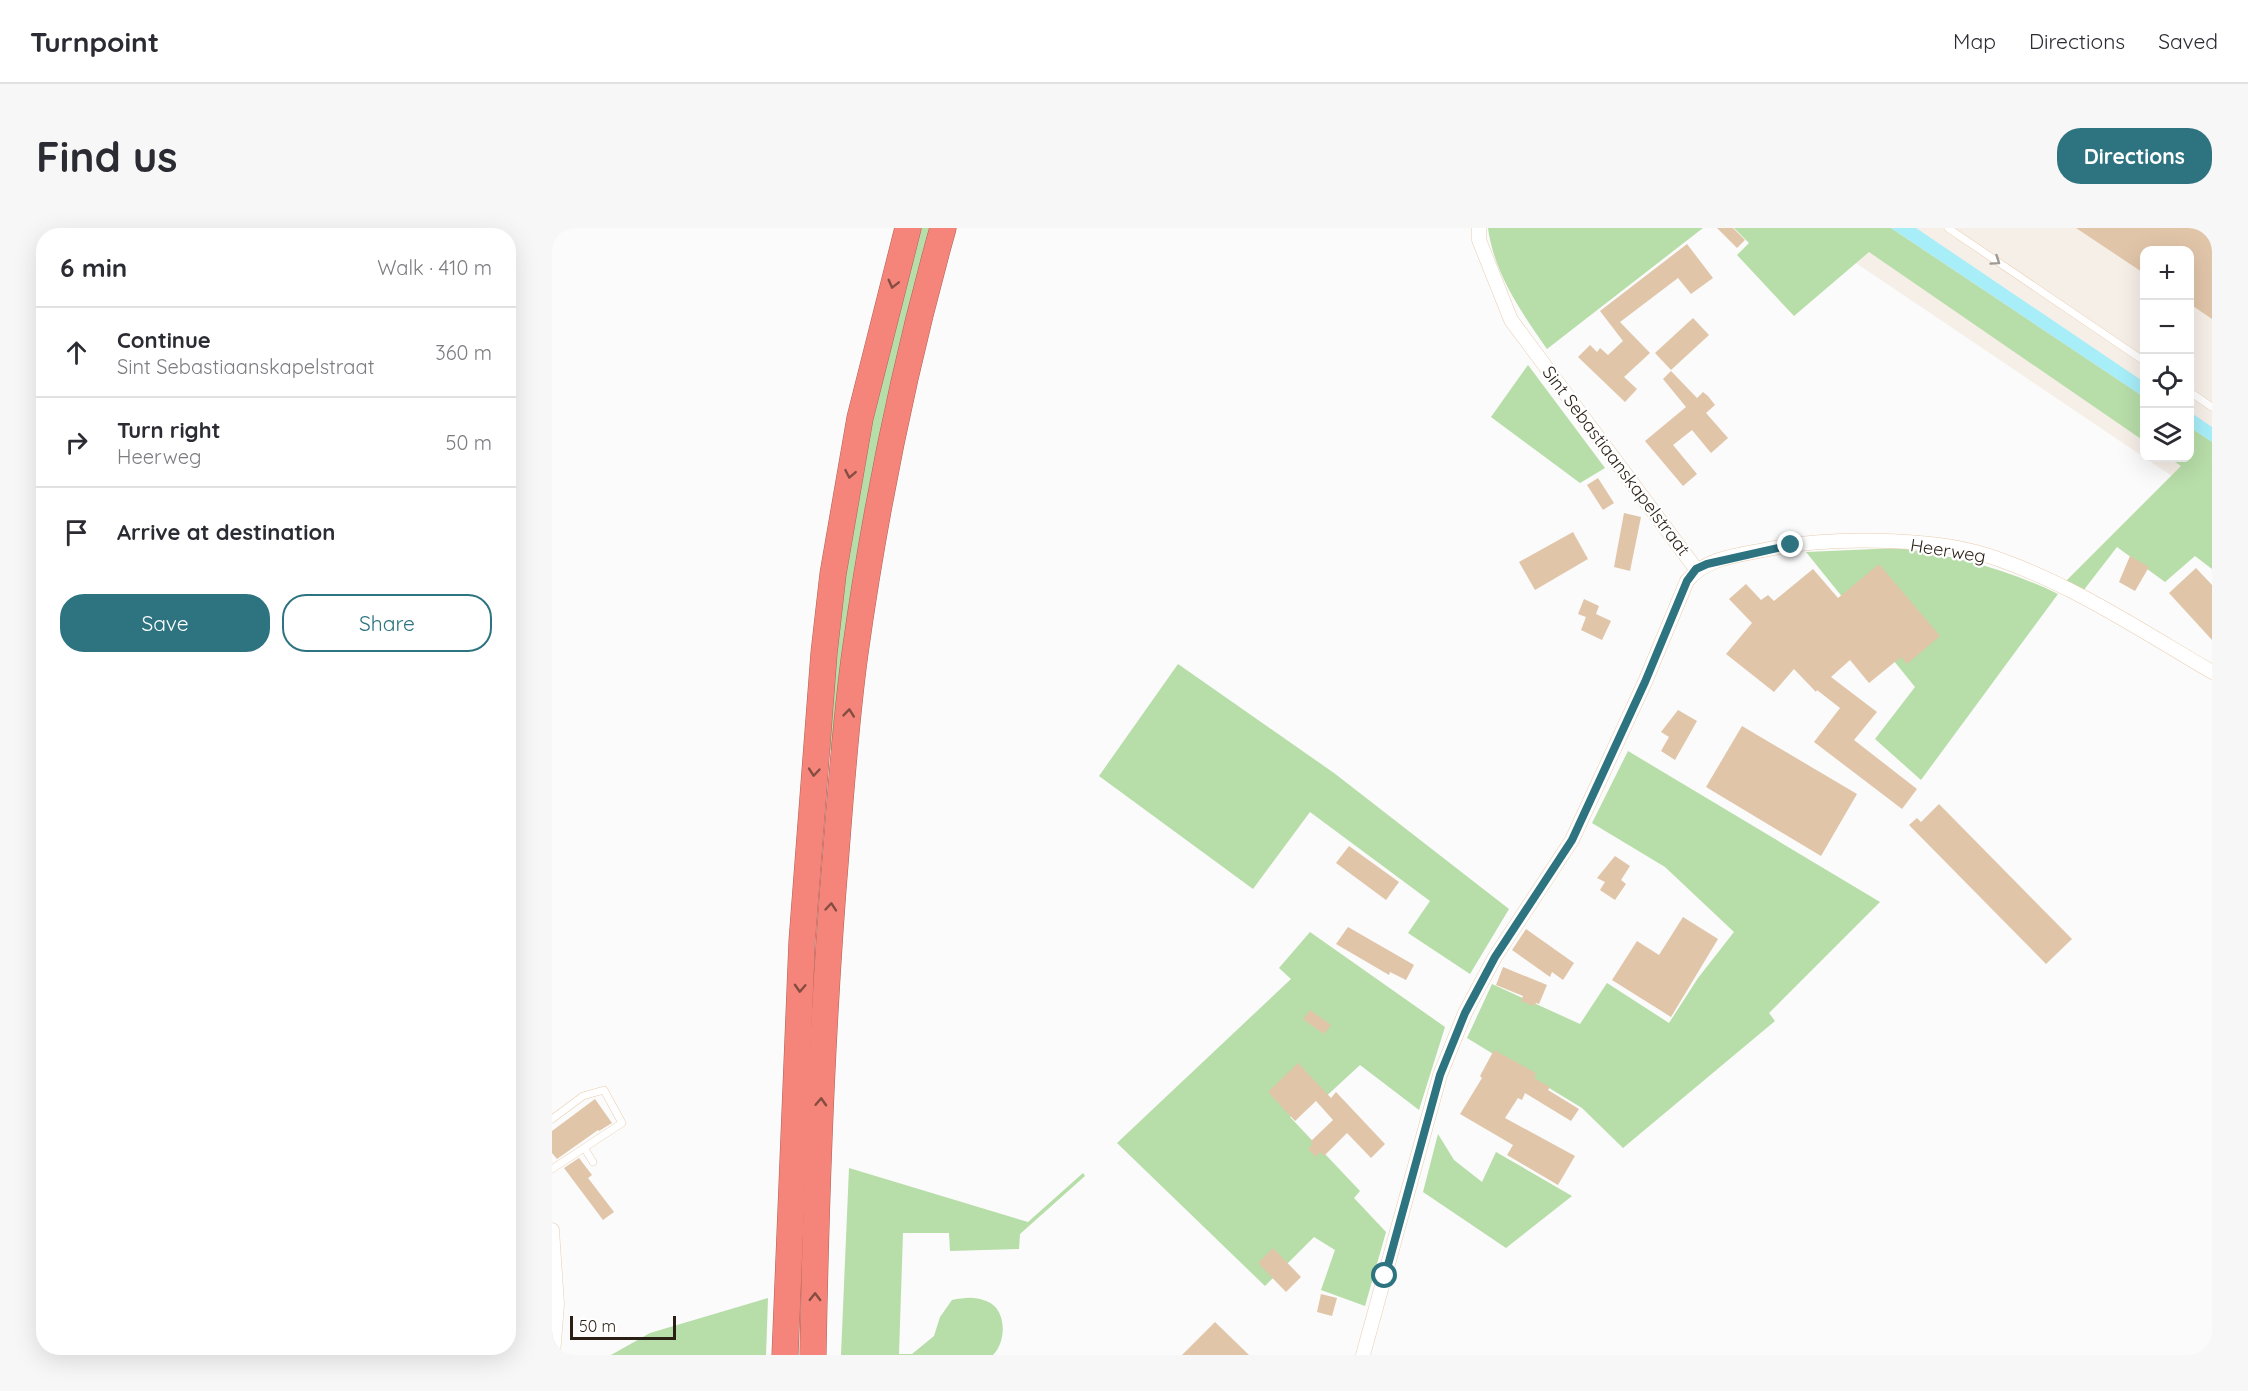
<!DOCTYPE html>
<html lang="en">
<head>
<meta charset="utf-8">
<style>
  :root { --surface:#fff; --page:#f7f7f7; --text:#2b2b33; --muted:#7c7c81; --line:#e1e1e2; --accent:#2d7380 }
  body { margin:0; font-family:Quicksand,sans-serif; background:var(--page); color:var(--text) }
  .controls { position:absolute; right:18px; top:18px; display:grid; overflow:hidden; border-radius:12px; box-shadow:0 6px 24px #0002 }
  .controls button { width:54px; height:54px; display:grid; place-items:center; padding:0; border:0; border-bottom:2px solid var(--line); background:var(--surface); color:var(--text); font:30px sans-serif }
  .scale { position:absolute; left:18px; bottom:15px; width:106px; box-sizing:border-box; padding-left:6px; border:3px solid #2a1f15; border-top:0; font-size:16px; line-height:21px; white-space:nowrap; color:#2a1f15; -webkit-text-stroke:4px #fff; paint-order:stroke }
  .stop { position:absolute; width:18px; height:18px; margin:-14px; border:4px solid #2d7380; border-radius:50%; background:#fff }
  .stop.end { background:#2d7380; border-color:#fff; box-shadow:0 2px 6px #0008 }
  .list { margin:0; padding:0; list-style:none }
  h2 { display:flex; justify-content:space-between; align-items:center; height:78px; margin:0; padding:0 24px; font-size:26px }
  h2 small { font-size:20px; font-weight:400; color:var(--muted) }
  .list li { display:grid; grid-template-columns:39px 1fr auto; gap:18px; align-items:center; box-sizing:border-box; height:90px; padding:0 24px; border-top:2px solid var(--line) }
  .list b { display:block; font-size:22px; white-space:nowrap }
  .list p { margin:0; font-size:20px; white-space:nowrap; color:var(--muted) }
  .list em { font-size:20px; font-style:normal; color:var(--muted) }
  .actions { display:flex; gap:12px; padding:18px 24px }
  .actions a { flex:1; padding:14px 0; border:2px solid var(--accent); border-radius:24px; text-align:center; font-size:21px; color:var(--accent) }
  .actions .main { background:var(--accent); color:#fff }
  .icon { flex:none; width:33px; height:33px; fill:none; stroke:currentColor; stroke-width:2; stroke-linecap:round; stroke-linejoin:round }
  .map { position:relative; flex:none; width:1660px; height:1127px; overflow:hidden; border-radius:24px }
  header { display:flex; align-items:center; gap:36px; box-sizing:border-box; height:84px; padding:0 30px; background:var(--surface); border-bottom:2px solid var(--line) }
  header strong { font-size:28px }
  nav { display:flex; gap:33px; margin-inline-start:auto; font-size:21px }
  .intro { display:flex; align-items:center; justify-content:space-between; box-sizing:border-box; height:144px; padding:0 36px }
  h1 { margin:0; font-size:42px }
  .button { padding:15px 27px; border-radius:24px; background:var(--accent); color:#fff; font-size:21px; font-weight:700 }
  main { display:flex; gap:36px; padding:0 36px }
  aside { flex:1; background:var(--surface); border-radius:24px; box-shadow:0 6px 24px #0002 }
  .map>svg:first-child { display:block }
  .built { fill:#f6efe8; fill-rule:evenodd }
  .green { fill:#b7dda8 }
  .water { fill:#a7eef9 }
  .building { fill:#e1c5a9 }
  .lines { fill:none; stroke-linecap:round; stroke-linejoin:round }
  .service-casing { stroke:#e9cdb0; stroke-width:8 }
  .minor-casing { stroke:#e9cdb0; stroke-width:15 }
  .motorway-casing { stroke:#ae6157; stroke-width:27 }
  .service { stroke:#fff; stroke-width:7 }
  .minor { stroke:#fff; stroke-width:14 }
  .motorway { stroke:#f5857a; stroke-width:26 }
  .oneway { stroke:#9f9a96 }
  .oneway2 { stroke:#854d42 }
  .route { stroke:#2d7380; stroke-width:8 }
  .labels { text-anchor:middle; stroke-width:4.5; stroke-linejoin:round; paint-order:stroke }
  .street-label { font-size:18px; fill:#2a1f15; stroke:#fff }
</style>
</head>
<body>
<header>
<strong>Turnpoint</strong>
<nav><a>Map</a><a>Directions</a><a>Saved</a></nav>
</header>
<div class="intro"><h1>Find us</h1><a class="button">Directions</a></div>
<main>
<aside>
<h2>6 min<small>Walk · 410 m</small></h2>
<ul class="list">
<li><svg class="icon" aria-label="ahead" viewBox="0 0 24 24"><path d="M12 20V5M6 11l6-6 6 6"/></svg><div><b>Continue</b><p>Sint Sebastiaanskapelstraat</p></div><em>360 m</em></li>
<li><svg class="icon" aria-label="right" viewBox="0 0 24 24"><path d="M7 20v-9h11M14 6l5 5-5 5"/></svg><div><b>Turn right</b><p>Heerweg</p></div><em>50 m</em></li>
<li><svg class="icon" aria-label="arrive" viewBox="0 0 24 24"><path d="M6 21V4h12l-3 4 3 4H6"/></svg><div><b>Arrive at destination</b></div></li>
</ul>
<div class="actions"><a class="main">Save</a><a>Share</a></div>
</aside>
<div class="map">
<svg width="1660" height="1127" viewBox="0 0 1660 1127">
  <rect width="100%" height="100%" fill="#fafbfa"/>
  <path class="built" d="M1252,0H1660V275ZM1592,22H1638V230H1592Z"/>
  <g class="green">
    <polygon points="367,0 382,0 333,181 314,282 282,519 274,527 288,380 321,170"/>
    <path d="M936,0H1151L995,121C969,84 942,45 936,0Z"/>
    <polygon points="1182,0 1339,0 1592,169 1592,213 1317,24 1242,88 1185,27 1197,15"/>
    <polygon points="976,137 1053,240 1028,255 939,189"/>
    <polygon points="1638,199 1660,214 1660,341 1643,328 1613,354 1565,319 1531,363 1514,353 1629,238 1617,230 1638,230"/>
    <path d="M1347,320C1403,328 1455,341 1506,366L1369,552L1323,511L1363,459L1254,324Z"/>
    <polygon points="626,436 782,545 957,681 918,746 856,705 878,673 758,584 701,661 547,548"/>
    <polygon points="1076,523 1328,674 1217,785 1223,793 1071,920 1030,880 915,810 940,756 1028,796 1055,755 1117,795 1146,750 1182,704 1113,639 1040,595"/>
    <polygon points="758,704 893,799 867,882 808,837 769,873 761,867 738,889 808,963 802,970 834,1004 813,1078 769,1062 783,1022 762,1009 713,1058 565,915 739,751 727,740"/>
    <polygon points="886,906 902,932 930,954 944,924 1020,968 954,1020 871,964"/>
    <path d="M297,940L476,994L531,945L533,948L468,1006L467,1021L398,1023L397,1005H351L347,1126H360L382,1108L388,1089L400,1072C412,1070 422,1068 434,1073C455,1080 455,1113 441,1127H289Z"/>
    <polygon points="216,1070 214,1127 59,1127 98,1105"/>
  </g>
  <g class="water">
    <polygon points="1339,0 1364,0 1592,154 1592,169"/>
    <polygon points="1638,184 1660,199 1660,214 1638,199"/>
  </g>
  <g class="building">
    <polygon points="1165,0 1181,0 1193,12 1185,20"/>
    <polygon points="1524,0 1660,0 1660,91 1638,76 1638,22 1593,22 1593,46"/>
    <polygon points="1135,16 1161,50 1139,66 1126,50 1068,94 1098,125 1072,149 1085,161 1073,174 1026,129 1038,117 1045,124 1048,120 1056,127 1071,113 1048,83"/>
    <polygon points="1141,90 1157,107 1119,142 1103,125"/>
    <polygon points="1119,143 1145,170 1151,164 1156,168 1163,177 1154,185 1176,210 1159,225 1140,202 1121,217 1145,246 1131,258 1093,213 1134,179 1111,151"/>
    <polygon points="1046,250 1062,275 1051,282 1035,257"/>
    <polygon points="1072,285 1089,289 1078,343 1062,339"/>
    <polygon points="1021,304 1036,331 983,362 967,334"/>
    <polygon points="1578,328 1597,339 1583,363 1567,354"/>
    <polygon points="1327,336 1388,408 1355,436 1349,429 1317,455 1298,432 1279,449 1325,484 1302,512 1365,561 1350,581 1262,514 1288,480 1265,462 1264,464 1242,441 1222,464 1174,426 1200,395 1177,371 1194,356 1209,372 1216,367 1222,373 1261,341 1286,370"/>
    <polygon points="1644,340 1660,357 1660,412 1617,365"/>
    <polygon points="1032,371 1047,378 1044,386 1059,393 1050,412 1029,402 1034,389 1026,386"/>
    <polygon points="1126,482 1145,493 1123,532 1109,523 1117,509 1109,504"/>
    <polygon points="1190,498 1305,566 1269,628 1154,559"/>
    <polygon points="1387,576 1520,711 1494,736 1357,597 1365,590 1369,594"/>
    <polygon points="797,618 847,654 834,672 784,635"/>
    <polygon points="1063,628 1078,638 1069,652 1074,656 1063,672 1048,662 1053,654 1045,650"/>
    <polygon points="1131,689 1166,711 1119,789 1060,752 1085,713 1107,727"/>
    <polygon points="796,699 862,737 854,752 838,744 837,747 784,716"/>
    <polygon points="974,701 1022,735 1011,752 1000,744 998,749 960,722"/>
    <polygon points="951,739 995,757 987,776 984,775 982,778 969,773 971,768 944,757"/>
    <polygon points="758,782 779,797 772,806 751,791"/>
    <polygon points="942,822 984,845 982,850 998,859 996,862 1027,881 1019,893 973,865 970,872 966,870 953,890 1023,928 1006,957 955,927 961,917 908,886 930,850 928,848"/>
    <polygon points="746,835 779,870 784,864 833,916 819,930 795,905 772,928 768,924 764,929 756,921 761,916 758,914 781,892 764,873 743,893 716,864"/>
    <polygon points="43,871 60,895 47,903 46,902 5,931 0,925 0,903"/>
    <polygon points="27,930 40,947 36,950 62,984 51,992 12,940"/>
    <polygon points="721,1020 749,1049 734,1064 706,1035"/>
    <polygon points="769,1066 785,1070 780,1088 765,1084"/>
    <polygon points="663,1094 697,1127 630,1127"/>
  </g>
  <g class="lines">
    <g class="service-casing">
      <g id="service">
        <polyline points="1396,0 1592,133"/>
        <polyline points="1638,164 1660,179"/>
        <polyline points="0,891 31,868 52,862 70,895 0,941"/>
        <polyline points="33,921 41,934"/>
      </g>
    </g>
    <g class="minor-casing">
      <g id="minor">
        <polyline points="927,0 927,12 959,92 1144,341"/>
        <polyline points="0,1002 5,1076 1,1127"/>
        <path d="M811,1127L888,847L913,785L943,729L1020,612L1093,454L1135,353C1154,329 1188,327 1217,321C1274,309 1378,309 1434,327C1515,353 1587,401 1660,444"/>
      </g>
    </g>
    <g class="motorway-casing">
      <g id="motorway">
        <polyline points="233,1127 250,713 272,425 281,346 308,190 356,0"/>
        <path d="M261,1127C264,959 270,791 284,624C289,558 294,491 303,425C323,282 352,139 391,0"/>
      </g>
    </g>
    <use href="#service" class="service"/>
    <use href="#minor" class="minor"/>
    <use href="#motorway" class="motorway"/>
  </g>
  <defs><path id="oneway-chevron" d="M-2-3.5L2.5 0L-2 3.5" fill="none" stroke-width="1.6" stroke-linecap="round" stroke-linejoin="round" transform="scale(1.5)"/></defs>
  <use class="oneway" href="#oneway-chevron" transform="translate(1444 33) rotate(34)"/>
  <g class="oneway2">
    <use href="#oneway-chevron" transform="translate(341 56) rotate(104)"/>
    <use href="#oneway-chevron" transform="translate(298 246) rotate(101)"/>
    <use href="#oneway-chevron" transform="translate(297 485) rotate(-84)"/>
    <use href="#oneway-chevron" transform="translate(262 544) rotate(95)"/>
    <use href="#oneway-chevron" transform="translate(279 679) rotate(-85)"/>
    <use href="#oneway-chevron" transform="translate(248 760) rotate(93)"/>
    <use href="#oneway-chevron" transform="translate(269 874) rotate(-87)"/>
    <use href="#oneway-chevron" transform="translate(263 1069) rotate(-89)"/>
  </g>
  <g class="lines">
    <polyline class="route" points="833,1048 888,847 913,785 943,729 1020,612 1093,454 1135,353 1144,341 1155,336 1239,317"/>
  </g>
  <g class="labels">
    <g class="street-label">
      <text transform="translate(1064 233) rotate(53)" y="6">Sint Sebastiaanskapelstraat</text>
      <text transform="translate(1396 323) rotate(9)" y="6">Heerweg</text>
    </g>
  </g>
</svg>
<div class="controls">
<button>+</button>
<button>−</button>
<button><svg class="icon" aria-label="locate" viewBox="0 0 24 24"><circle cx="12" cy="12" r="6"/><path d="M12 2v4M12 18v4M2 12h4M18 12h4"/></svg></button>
<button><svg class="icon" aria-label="layers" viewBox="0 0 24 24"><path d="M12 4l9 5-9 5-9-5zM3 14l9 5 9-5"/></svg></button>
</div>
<div class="scale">50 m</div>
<div class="stop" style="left:833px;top:1048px"></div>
<div class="stop end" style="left:1239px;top:317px"></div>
</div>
</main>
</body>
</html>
